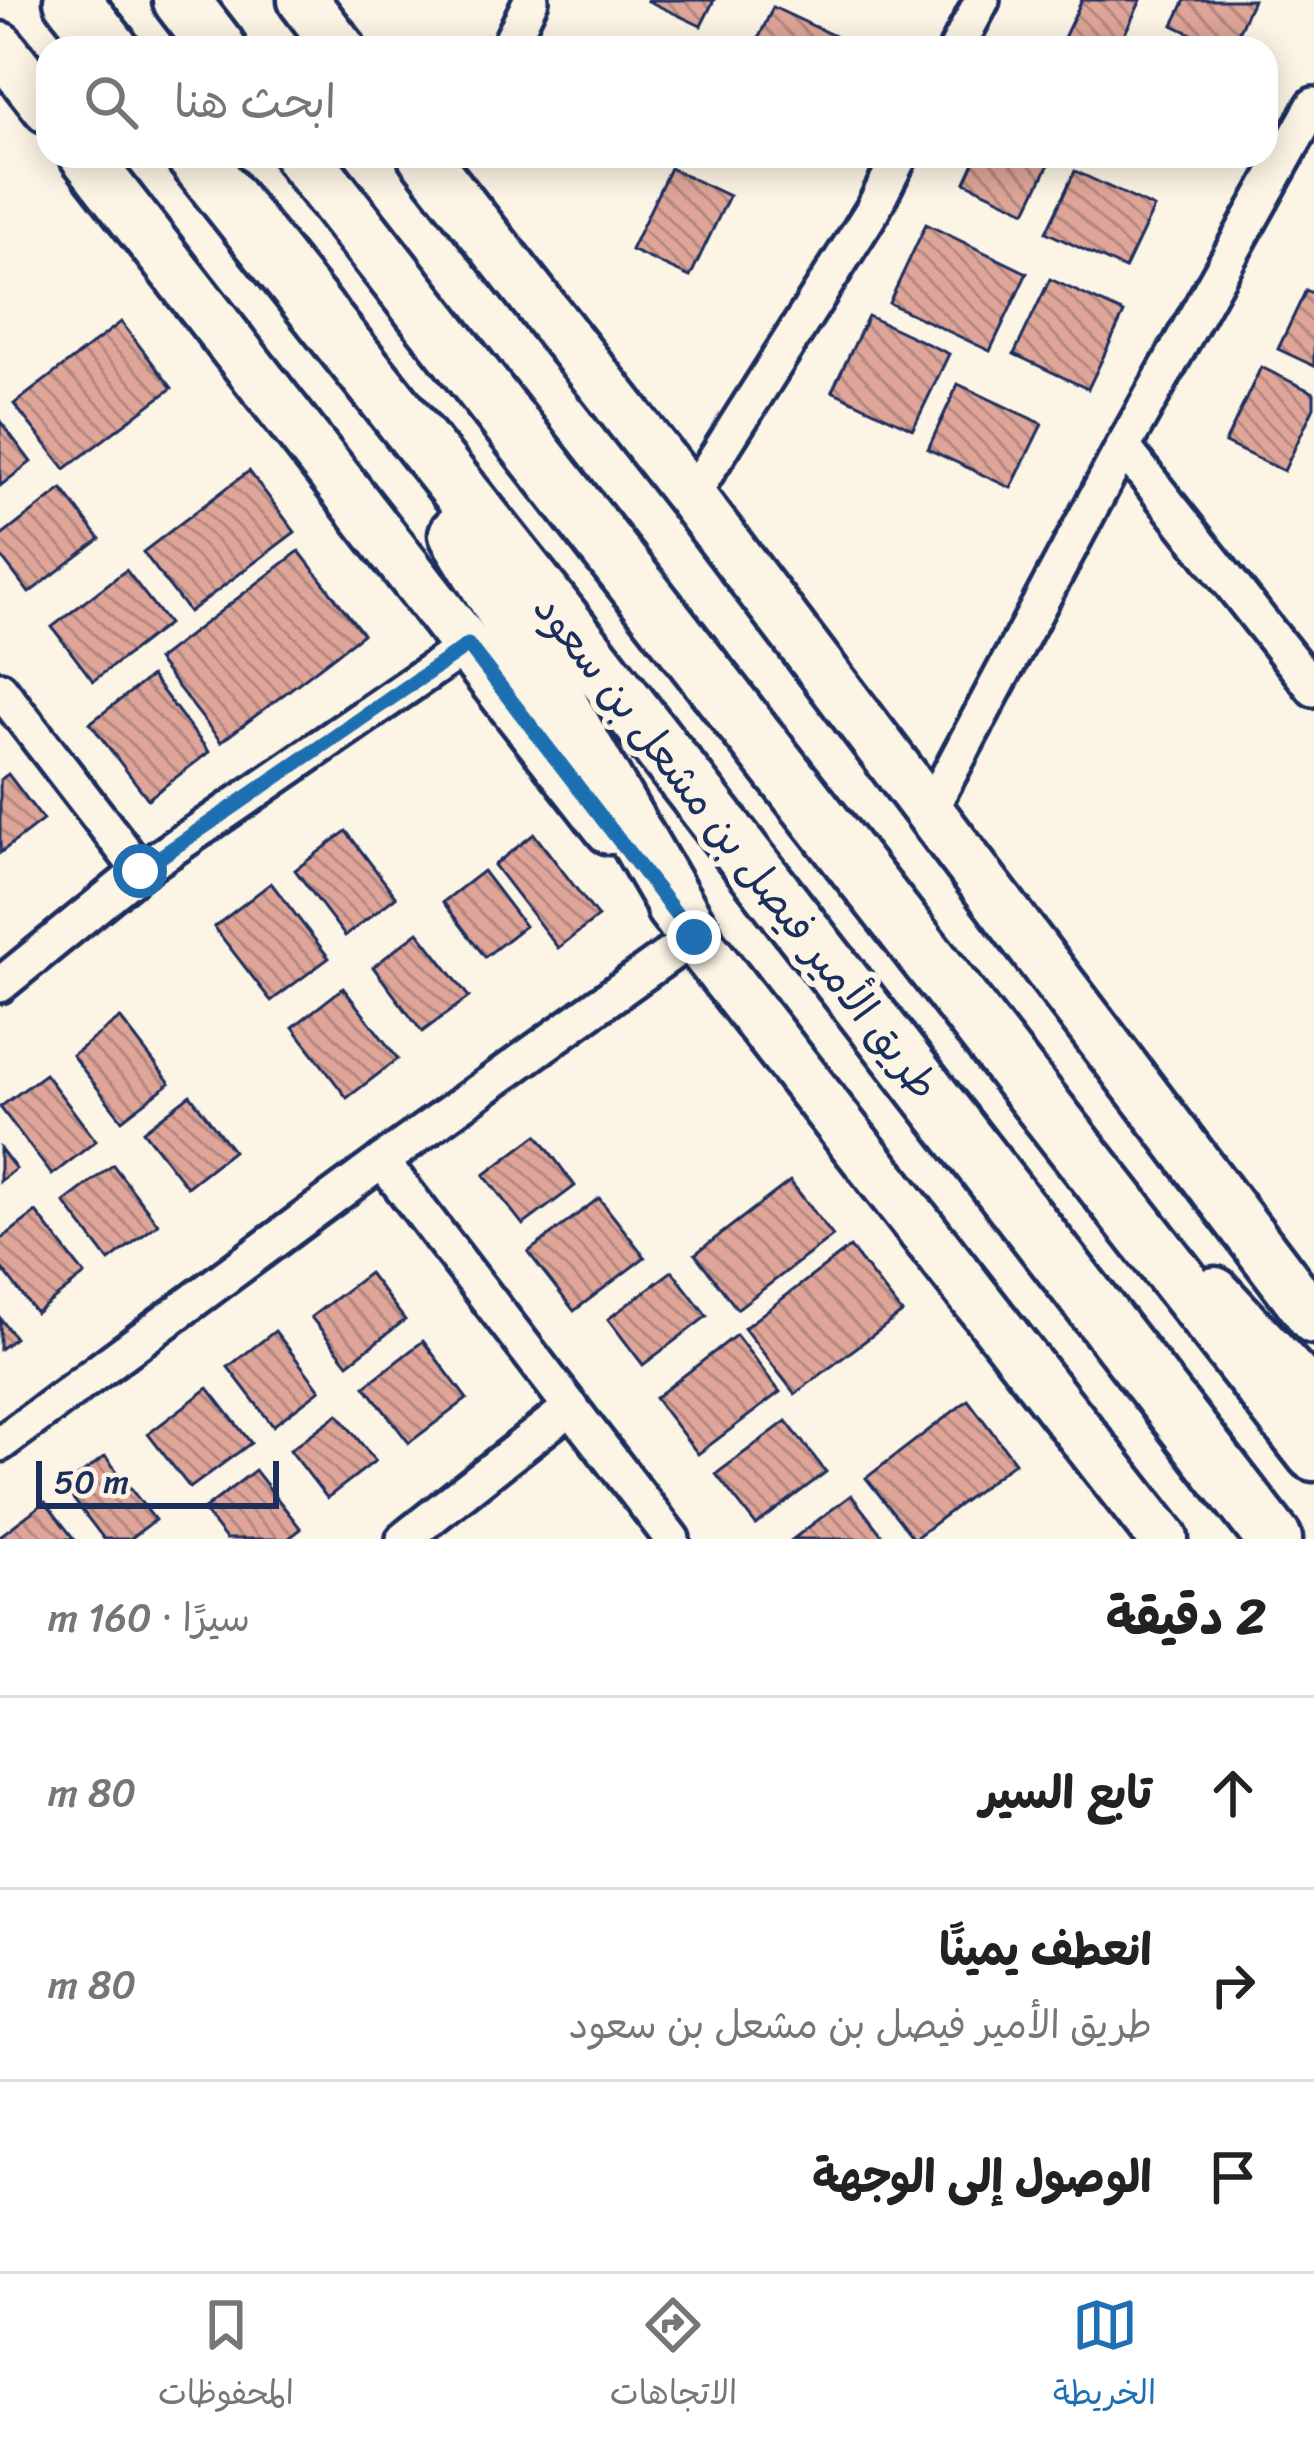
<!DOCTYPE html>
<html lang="ar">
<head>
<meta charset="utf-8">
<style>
  :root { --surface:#fff; --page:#f2f2f2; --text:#222; --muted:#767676; --line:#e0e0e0; --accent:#1f6fb2 }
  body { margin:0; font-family:Sriracha,"Playpen Sans Arabic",sans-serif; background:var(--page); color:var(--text); direction:rtl }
  .scale { position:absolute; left:36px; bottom:30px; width:243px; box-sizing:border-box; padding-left:12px; border:6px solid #1b2f5e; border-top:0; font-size:33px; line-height:42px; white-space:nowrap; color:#1b2f5e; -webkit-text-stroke:9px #fcf5e5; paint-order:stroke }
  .stop { position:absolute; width:36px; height:36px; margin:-27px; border:9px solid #1f6fb2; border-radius:50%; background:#fff }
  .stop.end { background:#1f6fb2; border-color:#fff; box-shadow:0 3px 12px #0008 }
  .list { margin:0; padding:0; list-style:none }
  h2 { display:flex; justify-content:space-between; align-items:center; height:156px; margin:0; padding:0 48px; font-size:51px }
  h2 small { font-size:39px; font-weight:400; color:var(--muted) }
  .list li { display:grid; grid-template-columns:78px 1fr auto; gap:36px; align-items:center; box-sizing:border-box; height:192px; padding:0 48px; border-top:3px solid var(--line) }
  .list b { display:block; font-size:45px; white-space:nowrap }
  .list p { margin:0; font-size:39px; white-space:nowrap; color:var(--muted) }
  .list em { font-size:39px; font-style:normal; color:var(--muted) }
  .icon { flex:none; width:66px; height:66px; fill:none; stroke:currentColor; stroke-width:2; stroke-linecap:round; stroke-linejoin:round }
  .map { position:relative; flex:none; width:1314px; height:1539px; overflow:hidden; direction:ltr }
  .search { position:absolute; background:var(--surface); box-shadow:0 6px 30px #0003; left:36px; right:36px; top:36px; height:132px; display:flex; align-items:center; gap:30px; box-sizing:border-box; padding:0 42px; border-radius:36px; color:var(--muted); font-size:45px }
  .sheet { height:732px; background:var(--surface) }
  nav { display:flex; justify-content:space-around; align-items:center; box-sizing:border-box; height:168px; border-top:3px solid var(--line); background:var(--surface); font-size:33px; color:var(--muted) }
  nav a { display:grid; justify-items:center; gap:6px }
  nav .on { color:var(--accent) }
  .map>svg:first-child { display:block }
  .building { fill:url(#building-back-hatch); stroke:#1b2f5e; stroke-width:3 }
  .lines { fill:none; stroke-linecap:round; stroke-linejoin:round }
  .minor-casing { stroke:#1b2f5e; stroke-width:42 }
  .secondary-casing { stroke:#1b2f5e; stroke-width:57 }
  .primary-casing { stroke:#1b2f5e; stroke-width:63 }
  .minor { stroke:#fcf5e5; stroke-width:33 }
  .secondary { stroke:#fcf5e5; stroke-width:48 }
  .primary { stroke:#fcf5e5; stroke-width:54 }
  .route { stroke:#1f6fb2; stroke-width:15 }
  .labels { text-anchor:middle; stroke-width:12; stroke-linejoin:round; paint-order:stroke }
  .street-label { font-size:42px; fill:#1b2f5e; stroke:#fcf5e5 }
</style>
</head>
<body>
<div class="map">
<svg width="1314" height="1539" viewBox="0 0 1314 1539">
  <defs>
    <pattern id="building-back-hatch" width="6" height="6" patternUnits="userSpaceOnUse" patternTransform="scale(3)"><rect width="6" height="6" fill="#dea598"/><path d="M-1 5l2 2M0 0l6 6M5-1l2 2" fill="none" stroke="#b3877f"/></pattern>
  </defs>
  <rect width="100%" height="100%" fill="#fcf5e5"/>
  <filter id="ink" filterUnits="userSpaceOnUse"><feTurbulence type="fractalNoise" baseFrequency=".00833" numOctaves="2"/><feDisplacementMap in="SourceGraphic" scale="24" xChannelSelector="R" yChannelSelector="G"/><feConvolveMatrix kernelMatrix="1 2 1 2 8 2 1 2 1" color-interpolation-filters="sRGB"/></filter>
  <g filter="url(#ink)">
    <g class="building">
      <polygon points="646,0 714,0 701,26"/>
      <polygon points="1082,0 1141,0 1118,48 1059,48"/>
      <polygon points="1185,0 1253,0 1231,48 1221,48 1173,25"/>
      <polygon points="773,7 847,42 844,48 754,48"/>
      <polygon points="977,156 1053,156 1026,211 965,182"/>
      <polygon points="670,168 729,196 690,277 631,250"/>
      <polygon points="1075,171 1154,208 1125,269 1046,232"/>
      <polygon points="926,224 1027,273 990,351 889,303"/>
      <polygon points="1050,279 1124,313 1088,389 1014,354"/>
      <polygon points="1306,290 1314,294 1314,366 1278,349"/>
      <polygon points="868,316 949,354 913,429 832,391"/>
      <polygon points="121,322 172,388 65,469 14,404"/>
      <polygon points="1261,367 1314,393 1314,407 1284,471 1225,443"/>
      <polygon points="958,384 1042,424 1011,488 928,449"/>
      <polygon points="0,421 31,462 0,486"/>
      <polygon points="249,471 295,532 189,612 143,552"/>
      <polygon points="62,489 100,539 29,593 0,555 0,537"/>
      <polygon points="299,551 363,634 221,742 157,660"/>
      <polygon points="126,570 168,624 93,681 52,627"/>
      <polygon points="151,676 209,752 148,799 90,723"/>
      <polygon points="8,774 43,820 0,853 0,780"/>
      <polygon points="346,831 396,897 345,936 295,870"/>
      <polygon points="534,834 598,917 558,948 494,865"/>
      <polygon points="483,871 525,926 485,957 443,902"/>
      <polygon points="271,883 329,958 271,1001 214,927"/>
      <polygon points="418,932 469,997 422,1032 373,967"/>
      <polygon points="343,988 398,1059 347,1098 293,1027"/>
      <polygon points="120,1018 170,1083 122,1120 72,1055"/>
      <polygon points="45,1074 96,1141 52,1175 0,1107"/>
      <polygon points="190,1095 233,1151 187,1187 143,1131"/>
      <polygon points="537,1135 575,1186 523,1225 484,1175"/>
      <polygon points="0,1148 16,1169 0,1181"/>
      <polygon points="113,1165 158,1224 109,1261 64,1202"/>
      <polygon points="790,1181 833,1236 737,1309 695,1254"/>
      <polygon points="599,1198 645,1257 574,1311 528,1252"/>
      <polygon points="36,1212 85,1275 36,1313 0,1266 0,1240"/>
      <polygon points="850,1247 902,1313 795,1394 744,1328"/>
      <polygon points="672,1271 707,1316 643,1365 608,1319"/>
      <polygon points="369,1273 405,1320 348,1364 311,1317"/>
      <polygon points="0,1318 15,1338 0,1349"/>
      <polygon points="275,1331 320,1390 273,1426 228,1367"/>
      <polygon points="736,1335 780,1392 698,1454 655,1398"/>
      <polygon points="423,1341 467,1399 409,1443 365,1386"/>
      <polygon points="208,1388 251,1443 190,1488 148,1434"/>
      <polygon points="968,1400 1015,1462 914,1539 866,1478"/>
      <polygon points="338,1414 375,1461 327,1498 290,1450"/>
      <polygon points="786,1421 826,1472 756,1525 716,1474"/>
      <polygon points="105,1456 155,1520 130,1539 104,1539 64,1487"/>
      <polygon points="255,1470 301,1529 288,1539 226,1539 203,1510"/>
      <polygon points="851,1495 885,1539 793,1539"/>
      <polygon points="45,1502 74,1539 0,1539 0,1536"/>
    </g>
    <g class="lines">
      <g class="minor-casing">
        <g id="minor">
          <polyline points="508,48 531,0"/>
          <polyline points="957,48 982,0"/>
          <polyline points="1123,447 1314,689"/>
          <polyline points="691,497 872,211 900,156"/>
          <polyline points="0,689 140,871"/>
          <polyline points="929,812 1123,447 1314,105"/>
          <polyline points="0,985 140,871 468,645"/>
          <polyline points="0,1444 382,1161"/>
          <polyline points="404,1539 571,1407"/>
          <polyline points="672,1539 382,1161 694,937"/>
        </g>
      </g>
      <g class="secondary-casing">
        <g id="secondary">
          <polyline points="303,0 340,48"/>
          <polyline points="0,47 48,108"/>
          <polyline points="85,156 610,829"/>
          <polyline points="423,156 691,497 1314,1319"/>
          <polyline points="671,908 1163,1539"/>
          <polyline points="1215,1292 1314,1398"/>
        </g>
      </g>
      <g class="primary-casing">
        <g id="primary">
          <polyline points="72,0 110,48"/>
          <polyline points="181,0 218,48"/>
          <polyline points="194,156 534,584 1274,1539"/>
          <polyline points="302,156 1314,1453"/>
          <polyline points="457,534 524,643 694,937"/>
        </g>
      </g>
      <use href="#minor" class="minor"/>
      <use href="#secondary" class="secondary"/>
      <use href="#primary" class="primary"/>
    </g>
  </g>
  <g class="lines" filter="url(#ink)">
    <polyline class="route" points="140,871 468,645 694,937"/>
  </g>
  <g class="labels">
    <g class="street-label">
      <text transform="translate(737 846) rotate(52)" y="15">طريق الأمير فيصل بن مشعل بن سعود</text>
    </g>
  </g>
</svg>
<div class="scale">50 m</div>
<div class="stop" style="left:140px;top:871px"></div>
<div class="stop end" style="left:694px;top:937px"></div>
<div class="search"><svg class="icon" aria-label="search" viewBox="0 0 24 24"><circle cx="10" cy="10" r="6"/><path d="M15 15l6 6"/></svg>ابحث هنا</div>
</div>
<section class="sheet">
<h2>2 دقيقة<small>سيرًا · 160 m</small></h2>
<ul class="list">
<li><svg class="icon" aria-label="ahead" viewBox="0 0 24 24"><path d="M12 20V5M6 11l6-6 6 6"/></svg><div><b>تابع السير</b></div><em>80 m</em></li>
<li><svg class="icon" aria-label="right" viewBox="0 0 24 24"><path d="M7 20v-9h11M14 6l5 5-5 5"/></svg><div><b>انعطف يمينًا</b><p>طريق الأمير فيصل بن مشعل بن سعود</p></div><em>80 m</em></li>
<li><svg class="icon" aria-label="arrive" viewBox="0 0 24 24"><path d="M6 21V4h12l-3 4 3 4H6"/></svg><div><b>الوصول إلى الوجهة</b></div></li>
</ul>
</section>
<nav>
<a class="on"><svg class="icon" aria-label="map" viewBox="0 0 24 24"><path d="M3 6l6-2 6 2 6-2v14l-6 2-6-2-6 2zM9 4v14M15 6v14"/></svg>الخريطة</a>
<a><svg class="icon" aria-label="directions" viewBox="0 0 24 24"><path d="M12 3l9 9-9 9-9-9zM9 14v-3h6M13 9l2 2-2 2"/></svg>الاتجاهات</a>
<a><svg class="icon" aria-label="saved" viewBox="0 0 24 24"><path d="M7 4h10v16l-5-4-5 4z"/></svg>المحفوظات</a>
</nav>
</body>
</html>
